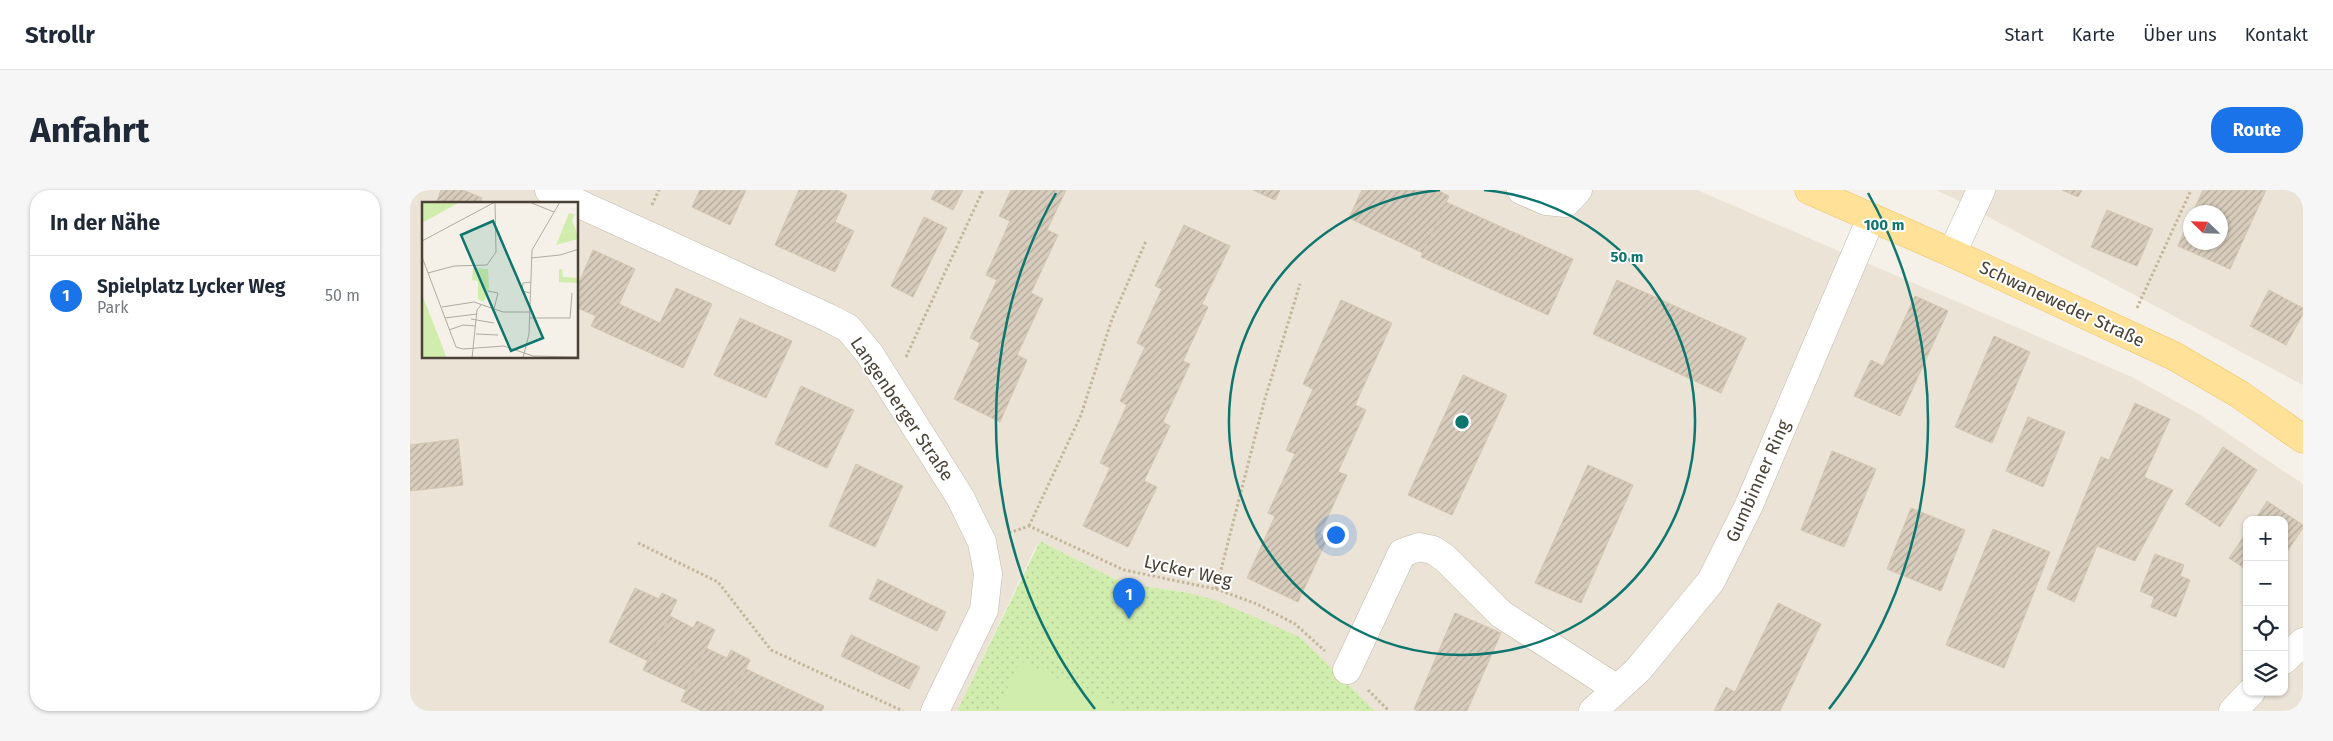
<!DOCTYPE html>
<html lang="de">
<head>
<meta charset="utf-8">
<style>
  :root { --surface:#fff; --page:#f6f6f7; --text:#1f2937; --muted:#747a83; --line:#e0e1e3; --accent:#1a73e8 }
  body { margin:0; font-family:"Fira Sans",sans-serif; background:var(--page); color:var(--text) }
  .controls { position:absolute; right:15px; bottom:15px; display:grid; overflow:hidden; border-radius:10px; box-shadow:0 1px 4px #0004 }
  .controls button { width:45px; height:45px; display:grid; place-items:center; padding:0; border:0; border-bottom:1px solid var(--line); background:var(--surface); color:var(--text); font:25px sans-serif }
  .compass { position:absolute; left:1773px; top:15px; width:45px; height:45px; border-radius:50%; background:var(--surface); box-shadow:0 1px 4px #0004; rotate:293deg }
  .you { position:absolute; left:925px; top:344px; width:18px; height:18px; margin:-12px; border:4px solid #fff; border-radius:50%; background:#1a73e8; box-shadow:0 0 0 8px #1a73e833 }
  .badge { display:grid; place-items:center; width:32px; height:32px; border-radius:50%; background:var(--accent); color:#fff; font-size:16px; font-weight:700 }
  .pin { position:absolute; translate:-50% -41px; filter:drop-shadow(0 1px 2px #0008) }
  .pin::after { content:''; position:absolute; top:26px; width:18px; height:15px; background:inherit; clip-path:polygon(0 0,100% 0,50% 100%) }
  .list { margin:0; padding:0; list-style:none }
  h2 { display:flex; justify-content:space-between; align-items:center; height:65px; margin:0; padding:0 20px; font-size:21px }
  h2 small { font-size:16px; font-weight:400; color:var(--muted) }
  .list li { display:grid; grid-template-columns:32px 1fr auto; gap:15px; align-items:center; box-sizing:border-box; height:80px; padding:0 20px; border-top:1px solid var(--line) }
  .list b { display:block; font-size:19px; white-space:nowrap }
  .list p { margin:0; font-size:16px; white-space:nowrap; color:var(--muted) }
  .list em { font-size:16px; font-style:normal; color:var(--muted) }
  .icon { flex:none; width:28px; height:28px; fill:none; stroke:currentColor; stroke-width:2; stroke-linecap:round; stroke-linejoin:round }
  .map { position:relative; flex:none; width:1893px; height:521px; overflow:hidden; border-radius:20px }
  header { display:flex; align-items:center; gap:30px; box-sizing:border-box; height:70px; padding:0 25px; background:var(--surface); border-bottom:1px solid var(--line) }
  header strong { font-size:24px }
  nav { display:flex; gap:28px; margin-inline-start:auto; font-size:18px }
  .intro { display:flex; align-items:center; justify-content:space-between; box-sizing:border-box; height:120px; padding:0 30px }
  h1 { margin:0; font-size:35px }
  .button { padding:12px 22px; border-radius:20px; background:var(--accent); color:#fff; font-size:18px; font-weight:700 }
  main { display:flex; gap:30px; padding:0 30px }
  aside { flex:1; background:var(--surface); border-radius:20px; box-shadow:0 1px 4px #0004 }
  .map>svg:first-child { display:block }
  .residential { fill:#eae3d6; fill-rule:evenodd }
  .grass { fill:url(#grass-dots) }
  .pitch { fill:#d1edae }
  .building { fill:url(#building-hatch); stroke:#d4c5af }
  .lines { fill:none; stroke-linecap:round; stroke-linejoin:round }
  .minor-casing { stroke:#c2b9aa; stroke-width:29 }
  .major-casing { stroke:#eec25e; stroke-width:29 }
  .path { stroke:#c5b69a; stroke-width:3; stroke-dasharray:2.5 2.5; stroke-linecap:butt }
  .minor { stroke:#fff; stroke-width:28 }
  .major { stroke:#ffe198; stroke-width:28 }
  .ring { fill:none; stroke:#0f766e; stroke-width:2.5 }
  .labels { text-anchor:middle; stroke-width:4; stroke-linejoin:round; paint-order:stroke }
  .street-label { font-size:18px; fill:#4a4236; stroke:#fff }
  .inset-road { fill:none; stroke:#b1aba1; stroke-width:1 }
  .view { fill:#0f766e; fill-opacity:0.15; stroke:#0f766e; stroke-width:2.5 }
  .inset-edge { fill:none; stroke:#4a4236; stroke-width:2.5 }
  .centre { fill:#0f766e; stroke:#fff; stroke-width:2.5 }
  .ring-label { font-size:15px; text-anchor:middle; font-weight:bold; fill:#0f766e; stroke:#fff; stroke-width:4; stroke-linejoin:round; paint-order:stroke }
</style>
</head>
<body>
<header>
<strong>Strollr</strong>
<nav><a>Start</a><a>Karte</a><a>Über uns</a><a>Kontakt</a></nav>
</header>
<div class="intro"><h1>Anfahrt</h1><a class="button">Route</a></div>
<main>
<aside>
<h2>In der Nähe<small></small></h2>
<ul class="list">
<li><span class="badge">1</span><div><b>Spielplatz Lycker Weg</b><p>Park</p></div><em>50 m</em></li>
</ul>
</aside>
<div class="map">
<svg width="1893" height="521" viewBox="0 0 1893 521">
  <defs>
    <pattern id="grass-dots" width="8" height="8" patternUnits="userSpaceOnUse" patternTransform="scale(1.25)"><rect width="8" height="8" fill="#d1edae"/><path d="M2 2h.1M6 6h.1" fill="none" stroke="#b5cc96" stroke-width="1.8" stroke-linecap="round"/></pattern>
    <pattern id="building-hatch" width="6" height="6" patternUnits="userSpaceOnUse" patternTransform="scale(1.25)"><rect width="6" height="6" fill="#d8cdbd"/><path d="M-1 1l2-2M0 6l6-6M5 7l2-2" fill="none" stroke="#b1a89a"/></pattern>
  </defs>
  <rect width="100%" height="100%" fill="#f5f1e8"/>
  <g class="residential">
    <path d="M0,0H1287L1722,187L1792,226L1893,294V521H965L890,447L779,403L713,393L630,351L625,358L547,521H0ZM14,14H168V168H14ZM1837,330H1874V502H1837Z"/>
    <path d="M1526,0H1893V195L1545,9ZM1780,22H1810V52H1780Z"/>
  </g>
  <polygon class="grass" points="630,351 713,393 779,403 805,410 890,447 965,521 547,521"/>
  <polygon class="pitch" points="610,471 710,517 708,521 587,521"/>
  <g class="building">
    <polygon points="31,0 53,0 72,8 70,14 26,14"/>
    <polygon points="290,0 336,0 320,35 282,17"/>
    <polygon points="389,0 427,0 437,5 425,32 444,41 425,82 365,55"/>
    <polygon points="526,0 553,0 543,20 521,9"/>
    <polygon points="601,0 656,0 637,40 648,45 621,103 633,109 607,165 617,170 590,232 544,209 570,153 560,148 587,90 576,85 600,31 589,26"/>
    <polygon points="843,0 870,0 865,10"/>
    <polygon points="952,0 1027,0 1039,6 1013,63 939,28"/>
    <polygon points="1652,0 1672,0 1668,7"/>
    <polygon points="1793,0 1856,0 1820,79 1768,56 1780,27 1780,52 1810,52 1810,22 1783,22"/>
    <polygon points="1036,12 1163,69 1138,125 1011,67"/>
    <polygon points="1697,20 1743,39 1727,76 1681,57"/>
    <polygon points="514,27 537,38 503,107 481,96"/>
    <polygon points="774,35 820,56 792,114 798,117 773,171 780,174 753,232 760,236 734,291 747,297 718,357 673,336 700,278 690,273 717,215 710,211 735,157 727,153 752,99 745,96"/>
    <polygon points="183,60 225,79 209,114 250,133 266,98 302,114 273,178 181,136 186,126 168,118 168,95"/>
    <polygon points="1207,90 1336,148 1311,203 1183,144"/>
    <polygon points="1859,100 1893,118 1893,124 1876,155 1840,136"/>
    <polygon points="1505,106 1538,121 1490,226 1444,206 1461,170 1473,176"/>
    <polygon points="931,110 982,133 945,215 956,220 928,282 937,285 910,344 918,347 888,412 837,388 865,326 858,323 885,264 876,260 903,199 893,194"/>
    <polygon points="330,128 382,151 356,208 304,185"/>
    <polygon points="1584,146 1620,162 1582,253 1545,237"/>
    <polygon points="1053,185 1097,205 1042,325 998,305"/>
    <polygon points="391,196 444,220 417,278 365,254"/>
    <polygon points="1725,213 1760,229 1734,287 1763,300 1725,371 1687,356 1664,412 1637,399 1691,267 1699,270"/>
    <polygon points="1618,227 1655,242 1633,297 1596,281"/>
    <polygon points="48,249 53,295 0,301 0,255"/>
    <polygon points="1813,257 1847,280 1810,337 1775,314"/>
    <polygon points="1422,261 1466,279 1434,357 1391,340"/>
    <polygon points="446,274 493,296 465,357 419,336"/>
    <polygon points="1178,275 1223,295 1171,413 1125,393"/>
    <polygon points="1857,311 1893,335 1893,338 1874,366 1874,330 1845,330"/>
    <polygon points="1501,318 1555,340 1531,401 1477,379"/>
    <polygon points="1583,339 1640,362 1594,478 1536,455"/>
    <polygon points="1837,342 1837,380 1819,368"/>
    <polygon points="1745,364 1774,375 1770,386 1780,390 1766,427 1741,417 1744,407 1730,401"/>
    <polygon points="468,389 536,422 527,441 459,409"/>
    <polygon points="225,398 249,409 252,403 267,410 238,471 199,452"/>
    <polygon points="1368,413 1411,434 1370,521 1304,521 1316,497 1325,502"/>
    <polygon points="1045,423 1091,443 1057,521 1008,521 1004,519"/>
    <polygon points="260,426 283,438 287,431 305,440 276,500 233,480"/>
    <polygon points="441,445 510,477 499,499 431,466"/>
    <polygon points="296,458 317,468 321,460 340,470 315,521 292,521 271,511"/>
    <polygon points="336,479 374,497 363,521 315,521"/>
    <polygon points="374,497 414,516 412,521 363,521"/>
  </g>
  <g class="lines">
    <g class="minor-casing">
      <g id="minor">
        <polyline points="139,0 419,128 438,138 459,163 550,307 572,352 578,384 574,420 525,521"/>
        <polyline points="1111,0 1136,11 1156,13 1168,0"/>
        <polyline points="1542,63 1571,0"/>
        <polyline points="1874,470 1893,452"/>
        <polyline points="937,480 992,363 1009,357 1023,360 1035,368 1091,424 1207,499"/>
        <polyline points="1183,521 1228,480 1301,391 1339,315 1461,28"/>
        <polyline points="1823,521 1841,502"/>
      </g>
    </g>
    <g class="major-casing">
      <polyline id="major" points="1399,0 1542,63 1764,166 1829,204 1893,249"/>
    </g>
    <g class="path">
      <polyline points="242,15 249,0"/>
      <polyline points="1727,118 1781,0"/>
      <polyline points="496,167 573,0"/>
      <polyline points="619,336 671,225 702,129 736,51"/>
      <polyline points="599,343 619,336 714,380 806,399 847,414 885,434 915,461"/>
      <polyline points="228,353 308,392 361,460 493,521"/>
      <polyline points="806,399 854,212 890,94"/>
      <polyline points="958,500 979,521"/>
    </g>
    <use href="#minor" class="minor"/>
    <use href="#major" class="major"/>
  </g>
  <g class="ring">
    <path d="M1074 0A233 233 0 1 1 1030 0"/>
    <path d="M685 519A466 466 0 0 1 646 3M1458 3A466 466 0 0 1 1419 519"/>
  </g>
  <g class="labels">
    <g class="street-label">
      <text transform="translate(1652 114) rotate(25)" y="6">Schwaneweder Straße</text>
      <text transform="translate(492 219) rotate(56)" y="6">Langenberger Straße</text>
      <text transform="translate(1348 291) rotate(-66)" y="6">Gumbinner Ring</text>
      <text transform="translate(778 381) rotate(13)" y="6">Lycker Weg</text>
    </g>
  </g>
  <g transform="translate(12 12)">
    <rect width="156" height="156" fill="#f5f1e8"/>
    <path d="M154,28L156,37L134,43L139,31ZM51,66L66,67L67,86L62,100L56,97V79L50,78Z" fill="#d1edae"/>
    <path d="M0,0H38L0,21ZM147,11L156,13H152L150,19L154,28L139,31ZM137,67H140L141,75L156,76V81L137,80ZM0,92L24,154L22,156H0Z" fill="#d1edae"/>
    <path class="inset-road" d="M107,0L132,10M0,39L73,0M0,55L34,145L41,147L82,144L111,154L157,155M109,56L138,53L157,47M6,71L32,64L65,63L74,50L73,0M66,89L76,91L72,107M108,91L100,89L101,81L109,80M20,105L52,100L81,110H108M23,116L55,112M108,116H148L150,91M49,117L72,121M27,128L41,123L54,124M54,132L76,133M50,156L55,108L59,103M101,156L107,132L110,48L138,0"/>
    <path class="view" d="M71,19L121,136L89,149L39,33Z"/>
    <rect width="156" height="156" class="inset-edge"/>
  </g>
  <circle cx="1052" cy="232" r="8" class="centre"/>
  <g class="ring-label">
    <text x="1474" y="40">100 m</text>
    <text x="1217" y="72">50 m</text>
  </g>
</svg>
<div class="controls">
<button>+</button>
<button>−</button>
<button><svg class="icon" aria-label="locate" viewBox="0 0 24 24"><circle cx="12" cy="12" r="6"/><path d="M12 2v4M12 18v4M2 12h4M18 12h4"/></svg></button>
<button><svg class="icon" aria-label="layers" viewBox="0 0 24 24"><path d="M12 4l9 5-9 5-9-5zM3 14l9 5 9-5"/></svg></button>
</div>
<svg class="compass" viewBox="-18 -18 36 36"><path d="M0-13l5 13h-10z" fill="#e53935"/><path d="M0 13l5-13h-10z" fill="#747a83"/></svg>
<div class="you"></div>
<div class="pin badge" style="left:719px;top:429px">1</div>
</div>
</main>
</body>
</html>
